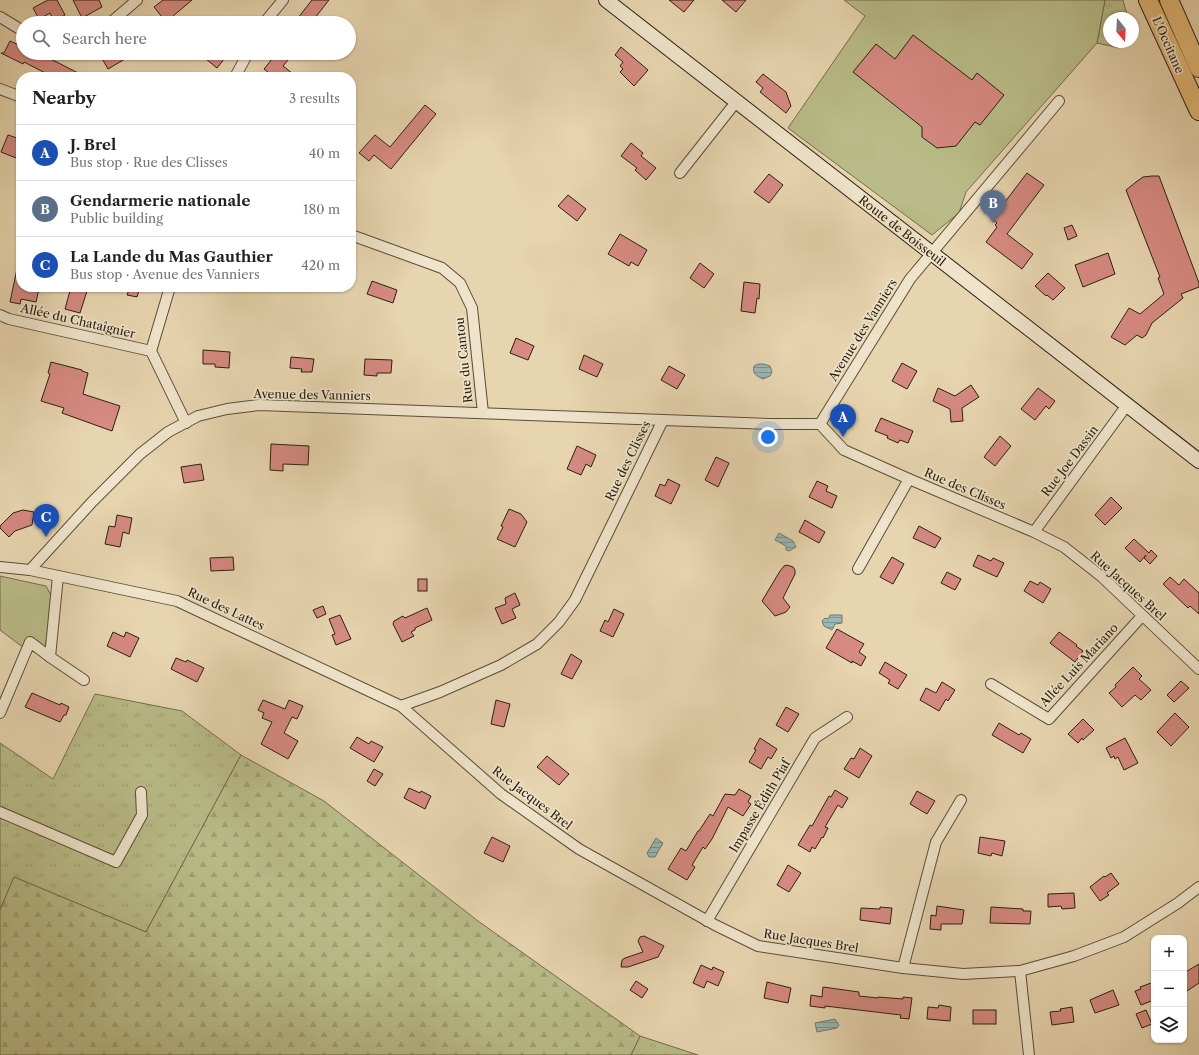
<!DOCTYPE html>
<html lang="en">
<head>
<meta charset="utf-8">
<style>
  :root { --surface:#fff; --page:#f6f6f6; --text:#202124; --muted:#757577; --line:#e0e0e0; --accent:#8f2418 }
  body { margin:0; font-family:"Libre Caslon Text",serif; background:var(--page); color:var(--text) }
  .controls { position:absolute; right:12px; bottom:12px; display:grid; overflow:hidden; border-radius:8px; box-shadow:0 1px 3px #0004 }
  .controls button { width:36px; height:36px; display:grid; place-items:center; padding:0; border:0; border-bottom:1px solid var(--line); background:var(--surface); color:var(--text); font:20px sans-serif }
  .compass { position:absolute; left:1103px; top:12px; width:36px; height:36px; border-radius:50%; background:var(--surface); box-shadow:0 1px 3px #0004; rotate:162deg }
  .you { position:absolute; left:768px; top:437px; width:14px; height:14px; margin:-10px; border:3px solid #fff; border-radius:50%; background:#1a73e8; box-shadow:0 0 0 6px #1a73e833 }
  .badge { display:grid; place-items:center; width:26px; height:26px; border-radius:50%; background:var(--accent); color:#fff; font-size:13px; font-weight:700 }
  .pin { position:absolute; translate:-50% -33px; filter:drop-shadow(0 1px 2px #0008) }
  .pin::after { content:''; position:absolute; top:21px; width:14px; height:12px; background:inherit; clip-path:polygon(0 0,100% 0,50% 100%) }
  .list { margin:0; padding:0; list-style:none }
  h2 { display:flex; justify-content:space-between; align-items:center; height:52px; margin:0; padding:0 16px; font-size:17px }
  h2 small { font-size:13px; font-weight:400; color:var(--muted) }
  .list li { display:grid; grid-template-columns:26px 1fr auto; gap:12px; align-items:center; box-sizing:border-box; height:56px; padding:0 16px; border-top:1px solid var(--line) }
  .list b { display:block; font-size:15px; white-space:nowrap }
  .list p { margin:0; font-size:13px; white-space:nowrap; color:var(--muted) }
  .list em { font-size:13px; font-style:normal; color:var(--muted) }
  .icon { flex:none; width:22px; height:22px; fill:none; stroke:currentColor; stroke-width:2; stroke-linecap:round; stroke-linejoin:round }
  .map { position:relative; flex:none; width:1199px; height:1055px; overflow:hidden }
  .search { position:absolute; background:var(--surface); box-shadow:0 1px 3px #0004; left:16px; top:16px; width:340px; height:44px; display:flex; align-items:center; gap:10px; box-sizing:border-box; padding:0 14px; border-radius:22px; color:var(--muted); font-size:15px }
  .panel { position:absolute; background:var(--surface); box-shadow:0 1px 3px #0004; left:16px; top:72px; width:340px; height:220px; border-radius:16px }
  .map>svg:first-child { display:block }
  .grass { fill:url(#grass-tufts); stroke:#726e4c }
  .forest { fill:url(#forest-firs); stroke:#726e4c }
  .green { fill:#b9bc88; stroke:#726e4c }
  .water { fill:url(#water-rules); stroke:#6d7b73 }
  .building { fill:#d68a82; stroke:#2b2011 }
  .lines { fill:none; stroke-linecap:round; stroke-linejoin:round }
  .street-casing { stroke:#5a4d38; stroke-width:12 }
  .secondary-casing { stroke:#2b2011; stroke-width:16 }
  .highway-casing { stroke:#2b2011; stroke-width:20 }
  .street { stroke:#efe4cb; stroke-width:10 }
  .secondary { stroke:#efe4cb; stroke-width:14 }
  .highway { stroke:#e4ba78; stroke-width:18 }
  .labels { text-anchor:middle; stroke-width:3.5; stroke-linejoin:round; paint-order:stroke }
  .street-label { font-size:12px; fill:#2b2011; stroke:#efe4cb }
</style>
</head>
<body>
<div class="map">
<svg width="1199" height="1055" viewBox="0 0 1199 1055">
  <defs>
    <pattern id="grass-tufts" width="24" height="20" patternUnits="userSpaceOnUse"><rect width="24" height="20" fill="#b9bc88"/><path d="M3 7l-1-3M5 7V3M7 7l1-3M15 17l-1-3M17 17v-4M19 17l1-3" fill="none" stroke="#9fa174"/></pattern>
    <pattern id="forest-firs" width="22" height="20" patternUnits="userSpaceOnUse"><rect width="22" height="20" fill="#b9bc88"/><path d="M5 1l3.5 6h-7zM16 11l3.5 6h-7z" fill="#9fa174"/></pattern>
    <pattern id="water-rules" width="6" height="5" patternUnits="userSpaceOnUse"><rect width="6" height="5" fill="#99b7b4"/><path d="M0 2.5h6" fill="none" stroke="#7d9491"/></pattern>
  </defs>
  <rect width="100%" height="100%" fill="#e7d5af"/>
  <filter id="stains"><feTurbulence type="fractalNoise" baseFrequency=".005" numOctaves="4"/><feColorMatrix values="0 0 0 0 .2 0 0 0 0 .09 0 0 0 0 .02 0 0 0 .5 -.17"/></filter>
  <radialGradient id="worn" r=".72"><stop offset=".6" stop-color="#630" stop-opacity="0"/><stop offset="1" stop-color="#630" stop-opacity=".3"/></radialGradient>
  <g class="grass">
    <polygon points="1105,0 1123,0 1128,18 1109,18 1109,42 1124,42 1119,48 1097,43"/>
    <polygon points="95,694 182,711 241,755 146,932 14,877 0,910 0,743 53,779"/>
    <polygon points="640,1036 698,1055 631,1055"/>
  </g>
  <polygon class="forest" points="241,755 324,801 478,921 640,1036 631,1055 0,1055 0,910 14,877 146,932"/>
  <g class="green">
    <polygon points="844,0 1105,0 1097,43 966,192 959,213 932,235 788,128 865,16"/>
    <polygon points="0,576 46,586 52,597 44,657 20,645 0,630"/>
  </g>
  <g class="water">
    <path d="M758,364H764L770,366L772,372L770,376L763,379C757,376 752,374 754,366Z"/>
    <polygon points="779,533 793,541 796,547 789,551 786,550 786,546 775,540"/>
    <polygon points="830,615 842,615 842,623 835,624 832,630 824,626 822,621 825,618 828,619"/>
    <polygon points="656,838 663,843 655,857 649,857 647,853"/>
    <polygon points="835,1019 839,1025 837,1028 817,1032 815,1023"/>
  </g>
  <g class="building">
    <polygon points="48,0 57,0 65,15 54,21 50,13 39,19 33,8"/>
    <polygon points="73,0 99,0 102,7 82,18"/>
    <polygon points="163,0 192,0 166,22 154,7"/>
    <polygon points="312,0 329,0 311,23 294,23"/>
    <polygon points="669,0 694,0 684,12"/>
    <polygon points="722,0 746,0 736,12"/>
    <polygon points="913,35 972,80 977,73 1004,95 980,125 975,122 956,146 937,148 922,137 922,127 853,72 876,44 895,59"/>
    <polygon points="10,41 23,47 23,53 39,53 86,77 53,77 24,62 23,64 1,53 4,53"/>
    <polygon points="621,47 648,70 634,86 620,72 623,69 620,66 623,62 615,55"/>
    <polygon points="99,53 135,53 108,69"/>
    <polygon points="211,53 229,53 217,68 206,59"/>
    <polygon points="277,53 280,53 288,60 283,66 297,77 274,77 264,69"/>
    <polygon points="763,74 786,92 791,106 786,113 760,92 763,88 756,82"/>
    <polygon points="425,105 436,114 391,169 374,155 369,161 359,153 375,135 390,147"/>
    <polygon points="8,135 17,138 16,141 21,143 21,160 1,152"/>
    <polygon points="631,143 643,153 641,156 656,168 646,180 635,170 637,168 621,156"/>
    <polygon points="1027,173 1044,185 1007,234 1033,254 1022,269 986,242 997,227 995,225 997,223 992,219"/>
    <polygon points="769,174 783,185 769,203 754,192"/>
    <polygon points="1152,176 1159,176 1199,283 1199,287 1181,294 1183,298 1152,323 1146,335 1142,338 1137,335 1125,345 1111,337 1129,308 1140,314 1164,294 1158,278 1160,277 1126,190 1136,182 1143,177"/>
    <polygon points="568,195 586,209 577,221 558,206"/>
    <polygon points="1072,225 1077,236 1068,240 1064,228"/>
    <polygon points="620,234 647,250 638,266 631,262 629,266 608,254"/>
    <polygon points="1108,253 1115,274 1083,287 1075,265"/>
    <polygon points="700,263 714,274 704,288 690,278"/>
    <polygon points="17,269 21,270 21,287 39,289 36,302 21,299 20,304 10,302"/>
    <polygon points="1048,273 1065,288 1053,300 1047,295 1046,296 1035,286"/>
    <polygon points="372,281 397,290 393,303 367,294"/>
    <polygon points="744,282 760,284 759,299 757,298 755,313 741,311"/>
    <polygon points="71,287 87,291 80,313 65,309"/>
    <polygon points="130,287 140,287 137,297 127,295"/>
    <polygon points="516,338 534,346 528,360 510,353"/>
    <polygon points="203,350 230,352 229,368 215,367 215,364 203,364"/>
    <polygon points="584,355 603,364 597,377 579,369"/>
    <polygon points="291,357 314,359 312,372 301,372 302,369 290,368"/>
    <polygon points="365,359 392,360 391,373 377,373 377,376 364,375"/>
    <polygon points="51,362 82,370 82,371 88,373 83,394 120,406 112,431 62,413 64,408 41,401 50,374 48,373"/>
    <polygon points="902,363 917,371 907,389 892,381"/>
    <polygon points="669,366 685,375 677,389 661,380"/>
    <polygon points="971,385 979,397 962,408 963,421 951,422 950,409 933,401 938,388 955,396"/>
    <polygon points="1038,388 1055,401 1049,409 1046,406 1035,420 1021,409"/>
    <polygon points="881,418 913,431 908,443 900,440 898,443 887,438 888,436 875,431"/>
    <polygon points="1000,436 1011,446 995,466 984,457"/>
    <polygon points="271,444 309,446 308,465 283,464 283,471 270,470"/>
    <polygon points="577,446 596,455 591,467 586,464 581,475 567,469"/>
    <polygon points="716,457 729,463 718,487 705,480"/>
    <polygon points="201,464 204,480 184,483 181,467"/>
    <polygon points="668,479 680,485 671,504 655,496 660,484 665,486"/>
    <polygon points="817,481 828,486 826,491 837,496 832,508 809,497"/>
    <polygon points="1111,497 1122,508 1105,525 1095,515"/>
    <polygon points="509,509 521,514 527,522 515,547 497,539 503,527 501,526"/>
    <polygon points="23,510 34,512 32,525 15,531 9,537 0,528 0,526 13,513"/>
    <polygon points="117,515 132,518 129,534 123,532 120,547 105,544 109,526 115,527"/>
    <polygon points="805,520 825,532 819,543 799,532"/>
    <polygon points="919,526 941,538 935,548 913,538"/>
    <polygon points="1134,539 1149,553 1151,550 1157,556 1150,564 1144,558 1146,555 1140,562 1125,548"/>
    <polygon points="978,555 991,561 993,558 1004,563 997,577 973,566"/>
    <polygon points="233,557 234,570 211,571 210,558"/>
    <polygon points="892,557 904,564 893,584 880,577"/>
    <polygon points="787,565 793,567 795,570 795,574 783,598 790,607 786,612 775,616 762,601 780,571 784,566"/>
    <polygon points="947,572 961,579 955,590 941,583"/>
    <polygon points="1170,577 1179,585 1184,579 1199,593 1199,614 1190,606 1188,608 1163,584"/>
    <rect x="418" y="579" width="9" height="12"/>
    <polygon points="1030,581 1038,585 1040,582 1051,589 1043,603 1024,591"/>
    <polygon points="515,593 520,605 512,609 516,618 502,624 495,608 506,604 505,598"/>
    <polygon points="323,606 326,614 317,618 313,610"/>
    <polygon points="427,608 432,620 415,628 415,630 411,632 414,636 402,642 393,624 394,621 403,616 405,618"/>
    <polygon points="614,609 624,614 613,637 600,631 605,620 608,622"/>
    <polygon points="340,615 351,639 336,645 332,635 335,634 329,619"/>
    <polygon points="837,629 864,644 859,652 866,657 861,666 852,661 852,663 826,648"/>
    <polygon points="113,632 124,637 126,632 139,638 130,657 107,646"/>
    <polygon points="1059,632 1077,645 1076,646 1083,651 1075,662 1050,643"/>
    <polygon points="571,654 582,661 572,679 561,674"/>
    <polygon points="176,658 186,662 187,660 204,668 197,682 171,669"/>
    <polygon points="885,662 907,675 898,689 888,683 890,680 879,673"/>
    <polygon points="1133,667 1142,676 1139,679 1151,690 1141,700 1135,695 1122,707 1109,693 1116,687 1115,685"/>
    <polygon points="1181,681 1189,688 1174,702 1167,695"/>
    <polygon points="942,682 955,690 948,701 946,699 939,711 920,700 926,688 936,693"/>
    <polygon points="32,693 60,705 61,703 69,707 66,715 64,715 60,722 25,707"/>
    <polygon points="263,700 285,709 289,700 303,706 297,719 292,717 284,733 298,741 288,759 261,744 272,722 262,718 264,713 258,710"/>
    <polygon points="496,700 510,704 504,727 491,724"/>
    <polygon points="786,707 799,714 788,732 776,725"/>
    <polygon points="1175,713 1189,727 1171,746 1157,732"/>
    <polygon points="1083,719 1094,730 1083,740 1082,738 1078,743 1068,734"/>
    <polygon points="999,723 1019,735 1021,733 1031,739 1023,753 992,735"/>
    <polygon points="357,737 369,744 371,741 383,747 374,762 350,748"/>
    <polygon points="760,738 777,749 771,759 768,757 761,769 749,762 756,750 754,749"/>
    <polygon points="1125,738 1138,763 1124,770 1118,757 1115,759 1114,756 1111,758 1106,748"/>
    <polygon points="860,748 872,756 859,778 844,769 851,758 854,759"/>
    <polygon points="547,756 569,774 559,785 537,767"/>
    <polygon points="374,769 383,774 375,786 367,781"/>
    <polygon points="409,788 420,793 421,791 431,796 425,809 404,798"/>
    <polygon points="739,789 751,796 748,802 751,804 743,816 728,807 712,839 705,849 703,847 692,865 695,867 687,880 668,869 681,848 686,851 698,831 699,831 710,814 713,816 725,794 735,795"/>
    <polygon points="835,790 848,798 842,808 838,805 825,827 828,828 823,838 822,837 815,849 812,847 810,852 798,845 810,825 812,826 829,796 831,797"/>
    <polygon points="917,791 935,801 927,814 910,804"/>
    <polygon points="492,837 510,846 503,862 484,853"/>
    <polygon points="980,837 1005,841 1002,856 992,853 991,856 978,853"/>
    <polygon points="788,865 801,873 789,892 777,885"/>
    <polygon points="1111,873 1119,884 1107,893 1109,895 1100,901 1090,887 1104,876 1105,877"/>
    <polygon points="1074,893 1075,908 1062,909 1061,906 1048,907 1048,894"/>
    <polygon points="937,906 964,910 962,924 941,924 941,930 930,929 931,915 936,916"/>
    <polygon points="880,907 892,908 890,924 860,920 861,908 880,909"/>
    <polygon points="991,907 1023,909 1023,911 1031,911 1030,924 990,923"/>
    <polygon points="644,936 664,946 658,957 628,967 621,967 622,960 625,958 643,952 638,941 640,937"/>
    <polygon points="1199,964 1199,983 1184,993 1184,973"/>
    <polygon points="701,965 712,970 713,967 724,972 718,986 707,981 704,988 693,983"/>
    <polygon points="636,981 648,989 642,998 630,990"/>
    <polygon points="767,982 791,988 788,1003 764,998"/>
    <polygon points="1154,982 1154,1000 1141,1005 1135,991 1141,989 1140,987"/>
    <polygon points="823,987 859,992 859,996 878,998 878,997 903,999 903,997 912,998 909,1019 900,1018 901,1015 825,1006 825,1008 810,1006 811,995 822,997"/>
    <polygon points="1113,990 1119,1005 1095,1013 1090,1000"/>
    <polygon points="939,1005 951,1007 950,1021 927,1019 928,1007 938,1008"/>
    <polygon points="1072,1007 1074,1022 1052,1025 1050,1012 1061,1011 1060,1009"/>
    <rect x="973" y="1010" width="23" height="14"/>
    <polygon points="1146,1010 1152,1024 1142,1028 1136,1014"/>
  </g>
  <g class="lines">
    <g class="street-casing">
      <g id="street">
        <polyline points="0,17 23,31"/>
        <polyline points="110,23 137,0"/>
        <polyline points="264,23 283,0"/>
        <polyline points="235,77 248,53"/>
        <polyline points="0,89 21,97"/>
        <polyline points="680,173 736,102"/>
        <polyline points="351,235 442,268 460,283 472,308 483,413"/>
        <polyline points="170,287 151,351 186,423"/>
        <polyline points="0,315 9,319 151,351"/>
        <polyline points="820,424 910,279 1059,101"/>
        <polyline points="1034,532 1127,405"/>
        <polyline points="0,567 30,570 177,601 401,706 501,794 579,849 715,925 758,946 903,968 963,974 1020,971 1074,956 1124,937 1178,903 1199,887"/>
        <polyline points="858,569 909,479"/>
        <polyline points="30,570 92,502 140,454 168,432 198,416 227,409 259,405 769,424 820,424 844,450 909,479 1034,532 1064,547 1101,576 1199,669"/>
        <polyline points="58,576 50,657 84,680"/>
        <polyline points="991,684 1049,719 1142,616"/>
        <polyline points="401,706 440,692 501,665 537,644 559,622 575,600 663,420"/>
        <polyline points="0,713 30,642 50,657"/>
        <polyline points="0,812 116,862 142,815 141,792"/>
        <polyline points="707,921 815,738 847,717"/>
        <polyline points="903,968 936,842 961,800"/>
        <polyline points="1020,971 1029,1055"/>
      </g>
    </g>
    <g class="secondary-casing">
      <polyline id="secondary" points="606,0 1199,461"/>
    </g>
    <g class="highway-casing">
      <g id="highway">
        <polyline points="1148,0 1199,111"/>
        <polyline points="1169,0 1199,68"/>
      </g>
    </g>
    <use href="#street" class="street"/>
    <use href="#secondary" class="secondary"/>
    <use href="#highway" class="highway"/>
  </g>
  <g class="labels">
    <g class="street-label">
      <text transform="translate(1168 45) rotate(66)" y="4">L'Occitane</text>
      <text transform="translate(902 231) rotate(38)" y="4">Route de Boisseuil</text>
      <text transform="translate(78 321) rotate(13)" y="4">Allée du Chataîgnier</text>
      <text transform="translate(863 330) rotate(-58)" y="4">Avenue des Vanniers</text>
      <text transform="translate(464 360) rotate(-96)" y="4">Rue du Cantou</text>
      <text transform="translate(312 395) rotate(1)" y="4">Avenue des Vanniers</text>
      <text transform="translate(628 461) rotate(-64)" y="4">Rue des Clisses</text>
      <text transform="translate(1070 461) rotate(-53)" y="4">Rue Joe Dassin</text>
      <text transform="translate(965 489) rotate(23)" y="4">Rue des Clisses</text>
      <text transform="translate(1128 586) rotate(42)" y="4">Rue Jacques Brel</text>
      <text transform="translate(226 609) rotate(25)" y="4">Rue des Lattes</text>
      <text transform="translate(1079 665) rotate(-47)" y="4">Allée Luis Mariano</text>
      <text transform="translate(532 798) rotate(37)" y="4">Rue Jacques Brel</text>
      <text transform="translate(760 806) rotate(-59)" y="4">Impasse Édith Piaf</text>
      <text transform="translate(811 941) rotate(9)" y="4">Rue Jacques Brel</text>
    </g>
  </g>
  <rect width="100%" height="100%" filter="url(#stains)"/>
  <rect width="100%" height="100%" fill="url(#worn)"/>
</svg>
<div class="controls">
<button>+</button>
<button>−</button>
<button><svg class="icon" aria-label="layers" viewBox="0 0 24 24"><path d="M12 4l9 5-9 5-9-5zM3 14l9 5 9-5"/></svg></button>
</div>
<svg class="compass" viewBox="-18 -18 36 36"><path d="M0-13l5 13h-10z" fill="#e53935"/><path d="M0 13l5-13h-10z" fill="#757577"/></svg>
<div class="you"></div>
<div class="pin badge" style="left:843px;top:437px;background:#1a4fb4">A</div>
<div class="pin badge" style="left:993px;top:223px;background:#5c6f8a">B</div>
<div class="pin badge" style="left:46px;top:537px;background:#1a4fb4">C</div>
<div class="search"><svg class="icon" aria-label="search" viewBox="0 0 24 24"><circle cx="10" cy="10" r="6"/><path d="M15 15l6 6"/></svg>Search here</div>
<section class="panel">
<h2>Nearby<small>3 results</small></h2>
<ul class="list">
<li><span class="badge" style="background:#1a4fb4">A</span><div><b>J. Brel</b><p>Bus stop · Rue des Clisses</p></div><em>40 m</em></li>
<li><span class="badge" style="background:#5c6f8a">B</span><div><b>Gendarmerie nationale</b><p>Public building</p></div><em>180 m</em></li>
<li><span class="badge" style="background:#1a4fb4">C</span><div><b>La Lande du Mas Gauthier</b><p>Bus stop · Avenue des Vanniers</p></div><em>420 m</em></li>
</ul>
</section>
</div>
</body>
</html>
